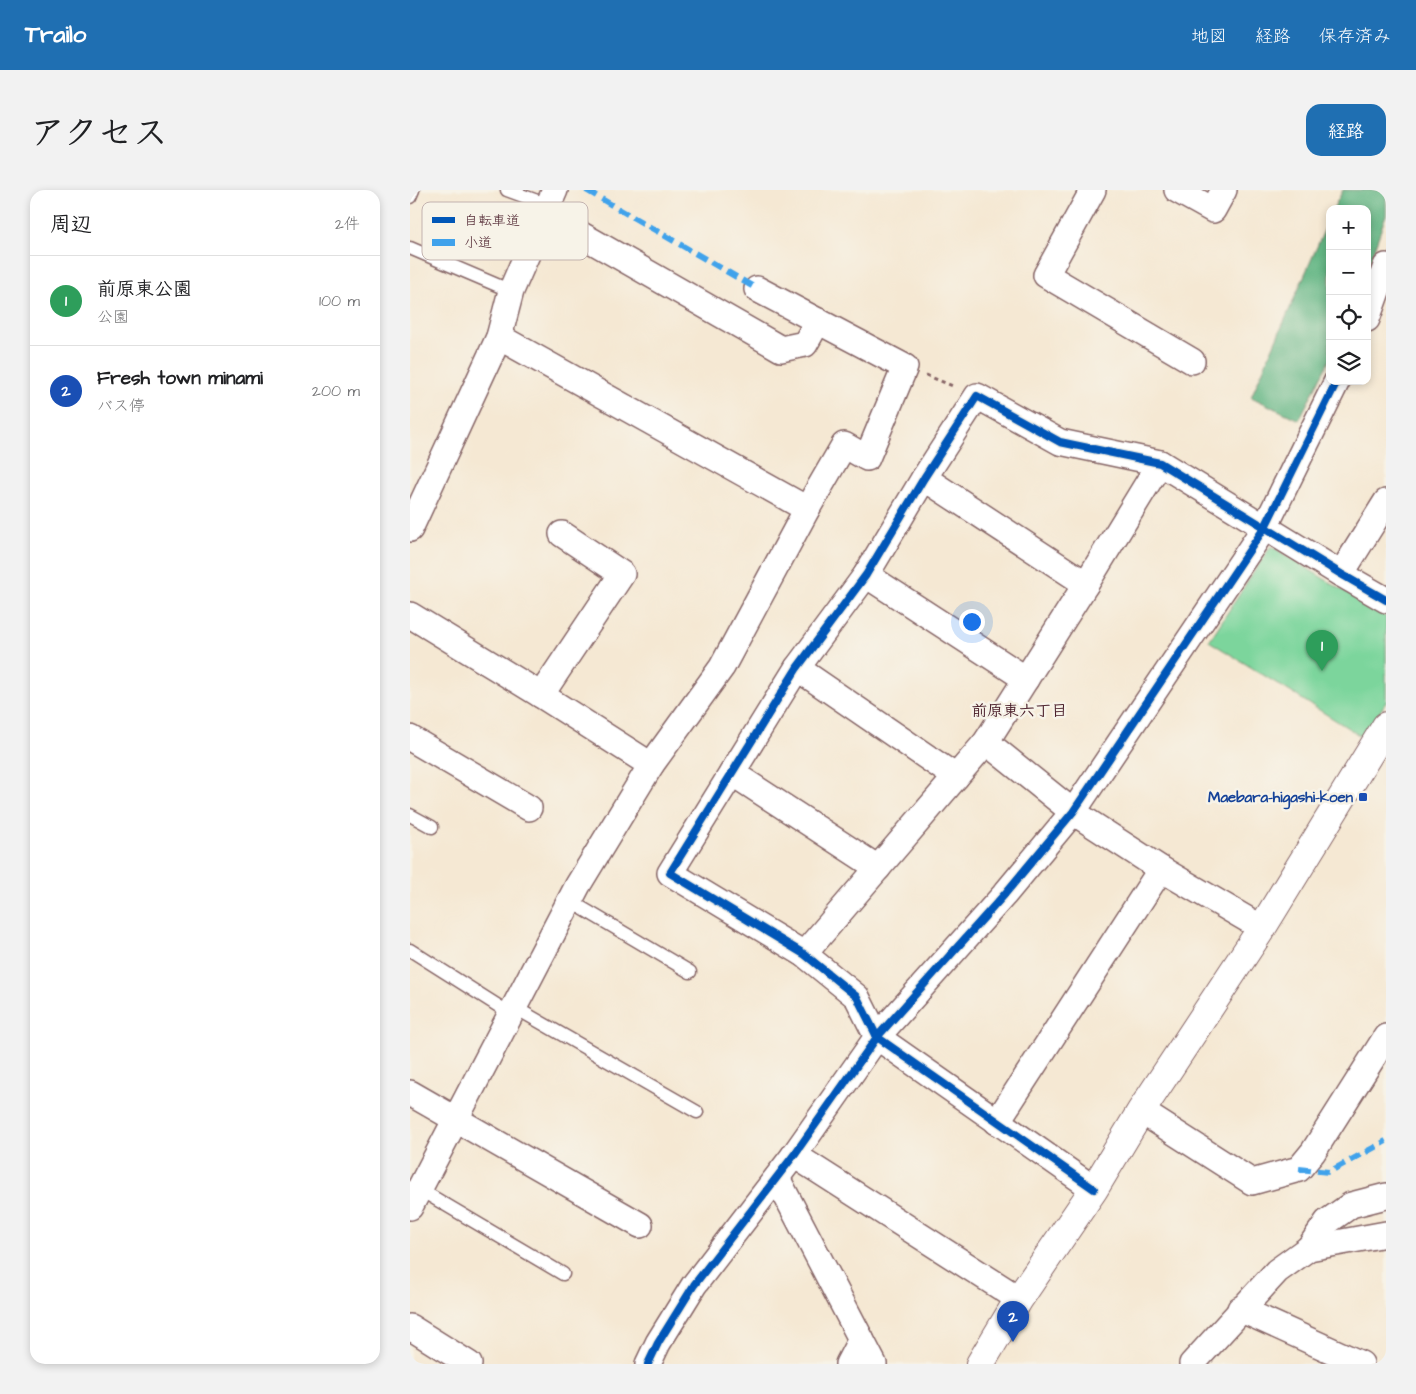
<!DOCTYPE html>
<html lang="ja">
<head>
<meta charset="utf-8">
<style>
  :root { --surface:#fff; --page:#f2f2f2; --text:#202124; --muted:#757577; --line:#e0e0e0; --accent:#1f6fb2 }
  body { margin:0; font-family:"Architects Daughter","Klee One",sans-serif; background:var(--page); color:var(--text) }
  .controls { position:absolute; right:15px; top:15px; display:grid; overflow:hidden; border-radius:10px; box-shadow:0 2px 8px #0003 }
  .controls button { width:45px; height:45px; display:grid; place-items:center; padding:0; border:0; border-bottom:1px solid var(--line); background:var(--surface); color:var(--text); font:25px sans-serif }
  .you { position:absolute; left:561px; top:431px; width:18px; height:18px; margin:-12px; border:4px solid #fff; border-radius:50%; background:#1a73e8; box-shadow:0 0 0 8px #1a73e833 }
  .badge { display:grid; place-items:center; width:32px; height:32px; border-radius:50%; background:var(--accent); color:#fff; font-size:16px; font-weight:700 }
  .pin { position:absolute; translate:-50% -41px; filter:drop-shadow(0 1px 2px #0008) }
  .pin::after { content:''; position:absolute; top:26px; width:18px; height:15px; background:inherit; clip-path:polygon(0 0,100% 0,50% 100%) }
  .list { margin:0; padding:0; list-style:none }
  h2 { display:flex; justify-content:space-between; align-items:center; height:65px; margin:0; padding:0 20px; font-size:21px }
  h2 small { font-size:16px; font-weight:400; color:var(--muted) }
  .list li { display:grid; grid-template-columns:32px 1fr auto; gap:15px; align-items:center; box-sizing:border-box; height:90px; padding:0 20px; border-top:1px solid var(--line) }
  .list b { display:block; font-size:19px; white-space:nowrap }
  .list p { margin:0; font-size:16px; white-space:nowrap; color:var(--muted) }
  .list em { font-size:16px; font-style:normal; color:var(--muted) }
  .icon { flex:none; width:28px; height:28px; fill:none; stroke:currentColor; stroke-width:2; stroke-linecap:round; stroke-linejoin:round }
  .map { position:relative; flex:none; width:976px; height:1174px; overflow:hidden; border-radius:15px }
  header { display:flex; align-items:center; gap:30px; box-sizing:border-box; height:70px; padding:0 25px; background:var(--accent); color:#fff }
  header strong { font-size:24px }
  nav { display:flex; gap:28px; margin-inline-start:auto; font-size:18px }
  .intro { display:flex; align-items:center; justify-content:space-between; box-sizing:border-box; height:120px; padding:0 30px }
  h1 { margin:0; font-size:35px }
  .button { padding:12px 22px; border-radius:15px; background:var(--accent); color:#fff; font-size:18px; font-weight:700 }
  main { display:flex; gap:30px; padding:0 30px }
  aside { flex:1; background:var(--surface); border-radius:15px; box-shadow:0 2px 8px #0003 }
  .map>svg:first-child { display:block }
  .green { fill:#7bd59c; stroke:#627a64 }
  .forest { fill:#64b684; stroke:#576a58 }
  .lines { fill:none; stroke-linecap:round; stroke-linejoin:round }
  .service-casing { stroke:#866566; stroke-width:15 }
  .minor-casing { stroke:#866566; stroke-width:28 }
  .tertiary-casing { stroke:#866566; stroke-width:30 }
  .path { stroke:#866566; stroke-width:3; stroke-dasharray:4 4; stroke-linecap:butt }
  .service { stroke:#fff; stroke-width:12 }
  .minor { stroke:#fff; stroke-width:25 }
  .tertiary { stroke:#fff; stroke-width:28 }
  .quiet { stroke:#40a2eb; stroke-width:6; stroke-dasharray:12 6; stroke-linecap:butt }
  .cycleway-casing { stroke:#f7f3e8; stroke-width:11 }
  .cycleway { stroke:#0057b8; stroke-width:8 }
  .transit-dot { fill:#1a4fb4; stroke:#f7f3e8; stroke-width:2 }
  .labels { text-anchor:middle; stroke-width:5; stroke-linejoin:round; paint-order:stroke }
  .transit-label { font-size:15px; font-weight:bold; fill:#164399; stroke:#f7f3e8; text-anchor:end }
  .neighbourhood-label { font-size:16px; font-weight:bold; fill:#4a1f2b; stroke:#f7f3e8 }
  .key { fill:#f7f3e8; stroke:#c3b3af; stroke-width:1 }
  .key-label { font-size:14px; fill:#4a1f2b }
</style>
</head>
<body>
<header>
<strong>Trailo</strong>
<nav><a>地図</a><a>経路</a><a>保存済み</a></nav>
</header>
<div class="intro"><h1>アクセス</h1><a class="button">経路</a></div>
<main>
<aside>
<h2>周辺<small>2件</small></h2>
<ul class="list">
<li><span class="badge" style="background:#2e9e5b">1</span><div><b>前原東公園</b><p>公園</p></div><em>100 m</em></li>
<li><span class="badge" style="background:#1a4fb4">2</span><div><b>Fresh town minami</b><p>バス停</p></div><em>200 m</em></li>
</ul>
</aside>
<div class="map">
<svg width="976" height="1174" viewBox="0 0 976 1174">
  <rect width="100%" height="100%" fill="#f7f3e8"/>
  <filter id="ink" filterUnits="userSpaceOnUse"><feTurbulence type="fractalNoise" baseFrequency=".02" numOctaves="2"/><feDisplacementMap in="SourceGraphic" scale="10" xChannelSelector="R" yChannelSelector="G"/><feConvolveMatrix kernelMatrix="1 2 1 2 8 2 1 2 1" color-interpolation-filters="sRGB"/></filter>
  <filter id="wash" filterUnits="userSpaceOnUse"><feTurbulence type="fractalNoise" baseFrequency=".0096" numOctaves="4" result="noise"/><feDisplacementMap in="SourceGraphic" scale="20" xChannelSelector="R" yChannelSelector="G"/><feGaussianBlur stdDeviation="1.12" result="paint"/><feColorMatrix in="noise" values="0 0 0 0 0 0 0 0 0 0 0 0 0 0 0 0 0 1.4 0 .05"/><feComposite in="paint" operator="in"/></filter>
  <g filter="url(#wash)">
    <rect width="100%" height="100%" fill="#f5e8d3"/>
    <polygon class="green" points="861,356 976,427 976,512 954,548 799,451"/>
    <g class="forest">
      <polygon points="933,0 976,0 976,25 957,80 957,19 923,19"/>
      <polygon points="920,27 920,169 889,230 841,207"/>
    </g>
  </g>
  <g filter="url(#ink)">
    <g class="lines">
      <g class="service-casing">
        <g id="service">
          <polyline points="97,0 138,15"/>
          <polyline points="0,7 3,0"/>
          <polyline points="0,58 101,101"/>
          <polyline points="0,625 22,637"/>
          <polyline points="160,711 280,782"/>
          <polyline points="0,760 101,824"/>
          <polyline points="104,817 287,922"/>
          <polyline points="9,999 153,1084"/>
        </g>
      </g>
      <g class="minor-casing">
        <g id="minor">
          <polyline points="683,0 636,85 782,171"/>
          <polyline points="767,0 803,20 814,0"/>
          <polyline points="135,24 371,159 395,154 408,131"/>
          <polyline points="957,129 976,76"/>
          <polyline points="89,147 397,319"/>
          <polyline points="514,288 676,394"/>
          <polyline points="0,339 89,147 101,101 145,0"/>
          <polyline points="931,384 976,312"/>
          <polyline points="456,385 616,489"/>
          <polyline points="0,425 131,505 241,575"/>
          <polyline points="387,478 546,587"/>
          <polyline points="131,505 212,384 152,344"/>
          <polyline points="0,548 119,618"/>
          <polyline points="576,552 663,622 751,679 852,738"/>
          <polyline points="322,583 468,678"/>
          <polyline points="394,764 576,552 676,394 750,273"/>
          <polyline points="0,903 230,1035"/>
          <polyline points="731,921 842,992 889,979 903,962 976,847"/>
          <polyline points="587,932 751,679"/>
          <polyline points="384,965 609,1109"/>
          <polyline points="367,988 464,1174"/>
          <polyline points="684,999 467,847 447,807 394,764 260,683 387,478 456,385 514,288 567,206 650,252 750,273 931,384 976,410"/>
          <polyline points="0,1017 168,695 241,575 312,477 397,319 434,255 457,268 495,177 347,99"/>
          <polyline points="899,1058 917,1032 941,1015 976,1006"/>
          <polyline points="830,1119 951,1174"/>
          <polyline points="0,1137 59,1174"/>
          <polyline points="238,1174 248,1153 284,1095 384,965 467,847 594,705 663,622 855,337 927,191"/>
          <polyline points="438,1174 451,1149"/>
          <polyline points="782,1174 867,1081 899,1058 976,1044"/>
        </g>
      </g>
      <g class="tertiary-casing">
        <polyline id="tertiary" points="570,1174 609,1109 684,999 731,921 852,738 976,536"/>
      </g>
      <polyline class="path" points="516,185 545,197"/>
      <use href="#service" class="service"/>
      <use href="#minor" class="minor"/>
      <use href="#tertiary" class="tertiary"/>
      <g class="quiet">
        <polyline points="176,0 347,99"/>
        <polyline points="889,979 919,982 976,951"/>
      </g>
      <g class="cycleway-casing">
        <g id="cycleway">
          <polyline points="684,999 467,847 447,807 394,764 260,683 387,478 456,385 514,288 567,206 650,252 750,273 931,384 976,410"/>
          <polyline points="238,1174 248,1153 284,1095 384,965 467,847 594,705 663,622 855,337 927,191"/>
        </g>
      </g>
      <use href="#cycleway" class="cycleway"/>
    </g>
  </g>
  <rect class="transit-dot" x="948" y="602" width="10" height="10" rx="2.5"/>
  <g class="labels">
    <g class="transit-label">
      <text x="943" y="612">Maebara-higashi-koen</text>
    </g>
    <g class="neighbourhood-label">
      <text x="609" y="526">前原東六丁目</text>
    </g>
  </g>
  <rect x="12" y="12" width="166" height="58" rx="8" class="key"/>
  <rect x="22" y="27" width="23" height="6" fill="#0057b8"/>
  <rect x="22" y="49" width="23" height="7" fill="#40a2eb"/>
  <g class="key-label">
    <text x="54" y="35">自転車道</text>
    <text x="54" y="57">小道</text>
  </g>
</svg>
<div class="controls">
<button>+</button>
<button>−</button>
<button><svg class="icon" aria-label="locate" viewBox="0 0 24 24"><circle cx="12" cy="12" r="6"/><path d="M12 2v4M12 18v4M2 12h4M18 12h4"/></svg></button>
<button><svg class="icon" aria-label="layers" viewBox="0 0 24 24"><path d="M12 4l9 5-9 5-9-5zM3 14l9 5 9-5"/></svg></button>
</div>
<div class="you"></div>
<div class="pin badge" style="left:912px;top:481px;background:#2e9e5b">1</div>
<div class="pin badge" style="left:603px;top:1152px;background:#1a4fb4">2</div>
</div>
</main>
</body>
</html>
